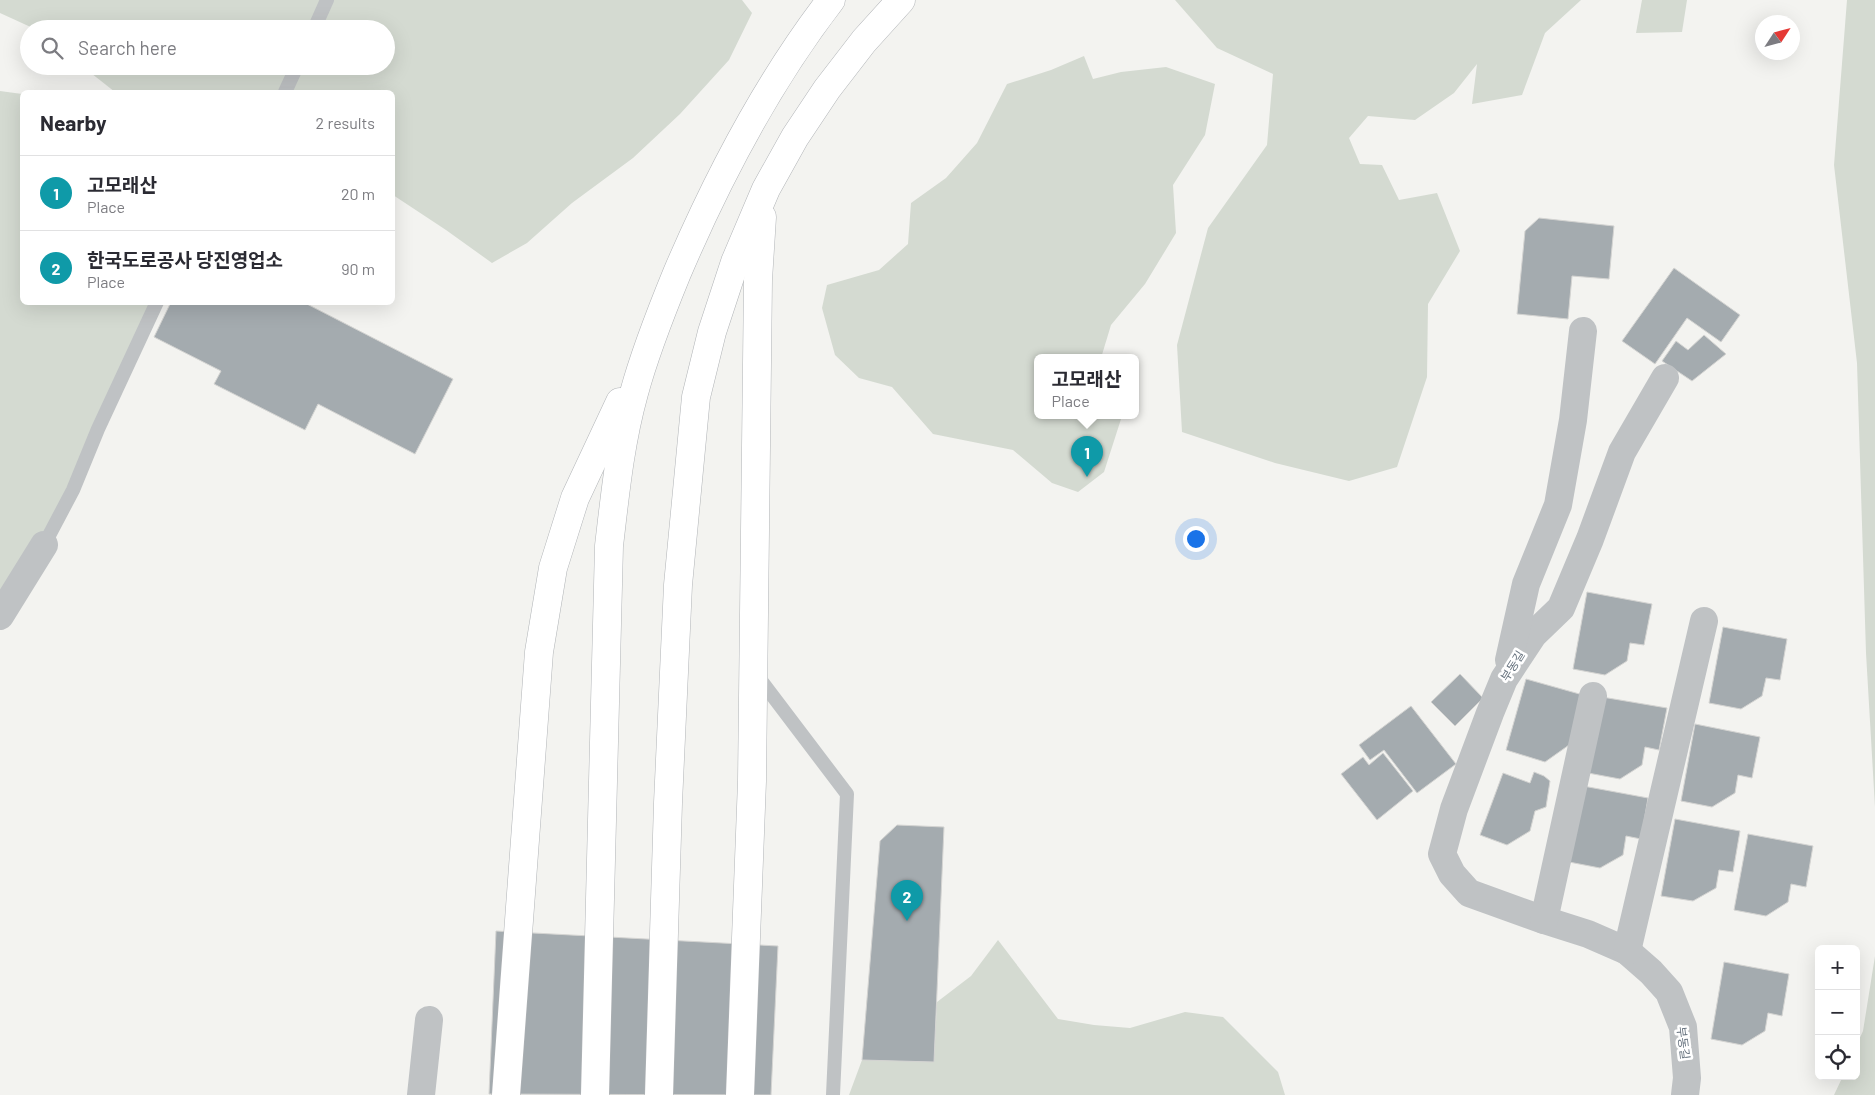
<!DOCTYPE html>
<html lang="en">
<head>
<meta charset="utf-8">
<style>
  :root { --surface:#fff; --page:#f7f7f7; --text:#2b2b33; --muted:#7c7c81; --line:#e1e1e2; --accent:#cf6334 }
  body { margin:0; font-family:Barlow,"Noto Sans KR",sans-serif; background:var(--page); color:var(--text) }
  .controls { position:absolute; right:15px; bottom:15px; display:grid; overflow:hidden; border-radius:8px; box-shadow:0 5px 20px #0002 }
  .controls button { width:45px; height:45px; display:grid; place-items:center; padding:0; border:0; border-bottom:1px solid var(--line); background:var(--surface); color:var(--text); font:25px sans-serif }
  .compass { position:absolute; left:1755px; top:15px; width:45px; height:45px; border-radius:50%; background:var(--surface); box-shadow:0 5px 20px #0002; rotate:54deg }
  .you { position:absolute; left:1195px; top:538px; width:18px; height:18px; margin:-12px; border:4px solid #fff; border-radius:50%; background:#1a73e8; box-shadow:0 0 0 8px #1a73e833 }
  .badge { display:grid; place-items:center; width:32px; height:32px; border-radius:50%; background:var(--accent); color:#fff; font-size:16px; font-weight:700 }
  .pin { position:absolute; translate:-50% -41px; filter:drop-shadow(0 1px 2px #0008) }
  .pin::after { content:''; position:absolute; top:26px; width:18px; height:15px; background:inherit; clip-path:polygon(0 0,100% 0,50% 100%) }
  .popup { position:absolute; left:1034px; top:354px; width:105px; height:65px; box-sizing:border-box; display:grid; place-content:center; border-radius:8px; background:var(--surface); filter:drop-shadow(0 1px 4px #0005); font-size:16px; white-space:nowrap; color:var(--muted) }
  .popup b { font-size:19px; color:var(--text) }
  .popup::after { content:''; position:absolute; left:50%; top:100%; margin-left:-10px; border:10px solid transparent; border-top-color:var(--surface) }
  .list { margin:0; padding:0; list-style:none }
  h2 { display:flex; justify-content:space-between; align-items:center; height:65px; margin:0; padding:0 20px; font-size:21px }
  h2 small { font-size:16px; font-weight:400; color:var(--muted) }
  .list li { display:grid; grid-template-columns:32px 1fr auto; gap:15px; align-items:center; box-sizing:border-box; height:75px; padding:0 20px; border-top:1px solid var(--line) }
  .list b { display:block; font-size:19px; white-space:nowrap }
  .list p { margin:0; font-size:16px; white-space:nowrap; color:var(--muted) }
  .list em { font-size:16px; font-style:normal; color:var(--muted) }
  .icon { flex:none; width:28px; height:28px; fill:none; stroke:currentColor; stroke-width:2; stroke-linecap:round; stroke-linejoin:round }
  .map { position:relative; flex:none; width:1875px; height:1095px; overflow:hidden }
  .search { position:absolute; background:var(--surface); box-shadow:0 5px 20px #0002; left:20px; top:20px; width:375px; height:55px; display:flex; align-items:center; gap:12px; box-sizing:border-box; padding:0 18px; border-radius:28px; color:var(--muted); font-size:19px }
  .panel { position:absolute; background:var(--surface); box-shadow:0 5px 20px #0002; left:20px; top:90px; width:375px; height:215px; border-radius:8px }
  .map>svg:first-child { display:block }
  .green { fill:#d4dad1 }
  .building { fill:#a4abaf; stroke:#d4d4d2 }
  .lines { fill:none; stroke-linecap:round; stroke-linejoin:round }
  .motorway-casing { stroke:#b1b4b7; stroke-width:29 }
  .service { stroke:#bfc2c4; stroke-width:14 }
  .minor { stroke:#bfc2c4; stroke-width:28 }
  .motorway { stroke:#fff; stroke-width:28 }
  .labels { text-anchor:middle; stroke-width:5; stroke-linejoin:round; paint-order:stroke }
  .street-label { font-size:12px; fill:#65717d; stroke:#fff }
</style>
</head>
<body>
<div class="map">
<svg width="1875" height="1095" viewBox="0 0 1875 1095">
  <rect width="100%" height="100%" fill="#f3f3f0"/>
  <g class="green">
    <polygon points="0,0 742,0 752,13 729,60 680,114 633,158 572,203 527,243 492,263 446,230 393,195 392,92 115,92 82,66 386,66 386,29 35,29 0,13"/>
    <polygon points="1175,0 1581,0 1545,33 1522,95 1472,104 1477,64 1454,93 1415,120 1368,116 1349,138 1360,164 1382,165 1399,200 1437,193 1460,251 1428,304 1427,377 1397,467 1349,481 1275,463 1182,432 1177,345 1208,228 1267,145 1273,74 1217,48"/>
    <polygon points="1642,0 1687,0 1682,32 1636,33"/>
    <polygon points="1847,0 1875,0 1875,807 1866,653 1857,363 1834,165"/>
    <polygon points="1084,56 1093,79 1121,72 1166,67 1215,84 1205,135 1173,185 1176,233 1145,284 1111,325 1101,358 1038,358 1038,416 1122,416 1104,472 1078,492 1052,483 1013,450 933,434 892,387 859,378 835,355 822,308 827,285 879,270 908,244 911,203 946,178 977,143 1007,84 1051,70"/>
    <polygon points="0,91 22,94 22,302 157,303 98,429 0,616"/>
    <polygon points="998,940 1058,1019 1094,1025 1130,1028 1185,1012 1223,1017 1278,1072 1285,1095 849,1095 862,1060 934,1062 937,1002 971,976"/>
    <polygon points="1875,956 1875,1095 1834,1095 1843,1076 1856,1076 1856,1046 1863,1031"/>
  </g>
  <g class="building">
    <polygon points="1539,218 1614,226 1609,279 1572,276 1568,319 1517,314 1525,231"/>
    <polygon points="1674,268 1740,315 1721,342 1687,318 1655,364 1622,341"/>
    <polygon points="171,302 303,302 453,379 415,454 318,404 305,430 214,384 221,371 154,337"/>
    <polygon points="1704,335 1726,354 1692,381 1662,361 1676,341 1688,350"/>
    <polygon points="1587,592 1652,604 1644,645 1630,643 1627,661 1605,675 1573,669"/>
    <polygon points="1723,627 1787,639 1780,680 1766,678 1762,696 1741,709 1709,703"/>
    <polygon points="1460,674 1483,698 1455,726 1431,702"/>
    <polygon points="1526,679 1583,695 1569,745 1545,762 1506,750"/>
    <polygon points="1602,697 1667,708 1659,750 1645,747 1642,765 1620,779 1588,773"/>
    <polygon points="1411,706 1456,764 1417,793 1384,750 1370,760 1359,745"/>
    <polygon points="1695,724 1760,737 1752,778 1738,775 1735,793 1712,807 1681,801"/>
    <polygon points="1383,753 1413,791 1377,820 1341,774 1363,757 1369,765"/>
    <polygon points="1534,772 1544,776 1550,781 1546,807 1535,811 1530,831 1507,845 1480,835 1503,773 1530,783"/>
    <polygon points="1583,786 1648,798 1641,839 1626,836 1623,855 1600,868 1569,862"/>
    <polygon points="1675,819 1740,831 1733,872 1719,870 1716,888 1693,901 1661,896"/>
    <polygon points="897,825 944,827 934,1062 862,1060 880,841"/>
    <polygon points="1748,834 1813,846 1806,887 1791,884 1788,902 1766,916 1734,910"/>
    <polygon points="496,931 778,946 771,1095 489,1094"/>
    <polygon points="1724,962 1789,974 1782,1016 1768,1013 1765,1031 1742,1045 1711,1039"/>
  </g>
  <g class="lines">
    <g class="motorway-casing">
      <g id="motorway">
        <polyline points="506,1095 539,652 553,568 575,498 620,402"/>
        <path d="M595,1095L609,546C615,495 620,443 634,393C645,352 661,312 677,273C718,177 767,83 831,0"/>
        <polyline points="659,1095 668,803 678,585 696,397 712,332 735,262 766,189 795,137 827,89 864,41 901,0"/>
        <polyline points="740,1095 752,781 758,280 762,217"/>
      </g>
    </g>
    <g class="service">
      <polyline points="314,29 327,0"/>
      <polyline points="285,92 297,66"/>
      <polyline points="44,545 73,490 98,429 157,302"/>
      <polyline points="756,674 847,794 833,1095"/>
    </g>
    <g class="minor">
      <polyline points="1665,378 1622,452 1590,539 1561,608 1533,635 1504,679 1490,713 1454,809 1442,854 1452,874 1469,893 1544,920 1588,934 1627,951 1651,972 1669,992 1683,1027 1687,1078 1685,1095"/>
      <polyline points="0,616 44,545"/>
      <polyline points="1509,660 1526,584 1558,505 1573,420 1583,331"/>
      <polyline points="1544,920 1593,696"/>
      <polyline points="1627,951 1704,621"/>
      <polyline points="421,1095 429,1020"/>
    </g>
    <use href="#motorway" class="motorway"/>
  </g>
  <g class="labels">
    <g class="street-label">
      <text transform="translate(1513 666) rotate(-58)" y="4">부동길</text>
      <text transform="translate(1683 1043) rotate(83)" y="4">부동길</text>
    </g>
  </g>
</svg>
<div class="controls">
<button>+</button>
<button>−</button>
<button><svg class="icon" aria-label="locate" viewBox="0 0 24 24"><circle cx="12" cy="12" r="6"/><path d="M12 2v4M12 18v4M2 12h4M18 12h4"/></svg></button>
</div>
<svg class="compass" viewBox="-18 -18 36 36"><path d="M0-13l5 13h-10z" fill="#e53935"/><path d="M0 13l5-13h-10z" fill="#7c7c81"/></svg>
<div class="you"></div>
<div class="pin badge" style="left:1087px;top:477px;background:#0f9aa8">1</div>
<div class="popup"><b>고모래산</b>Place</div>
<div class="pin badge" style="left:907px;top:921px;background:#0f9aa8">2</div>
<div class="search"><svg class="icon" aria-label="search" viewBox="0 0 24 24"><circle cx="10" cy="10" r="6"/><path d="M15 15l6 6"/></svg>Search here</div>
<section class="panel">
<h2>Nearby<small>2 results</small></h2>
<ul class="list">
<li><span class="badge" style="background:#0f9aa8">1</span><div><b>고모래산</b><p>Place</p></div><em>20 m</em></li>
<li><span class="badge" style="background:#0f9aa8">2</span><div><b>한국도로공사 당진영업소</b><p>Place</p></div><em>90 m</em></li>
</ul>
</section>
</div>
</body>
</html>
